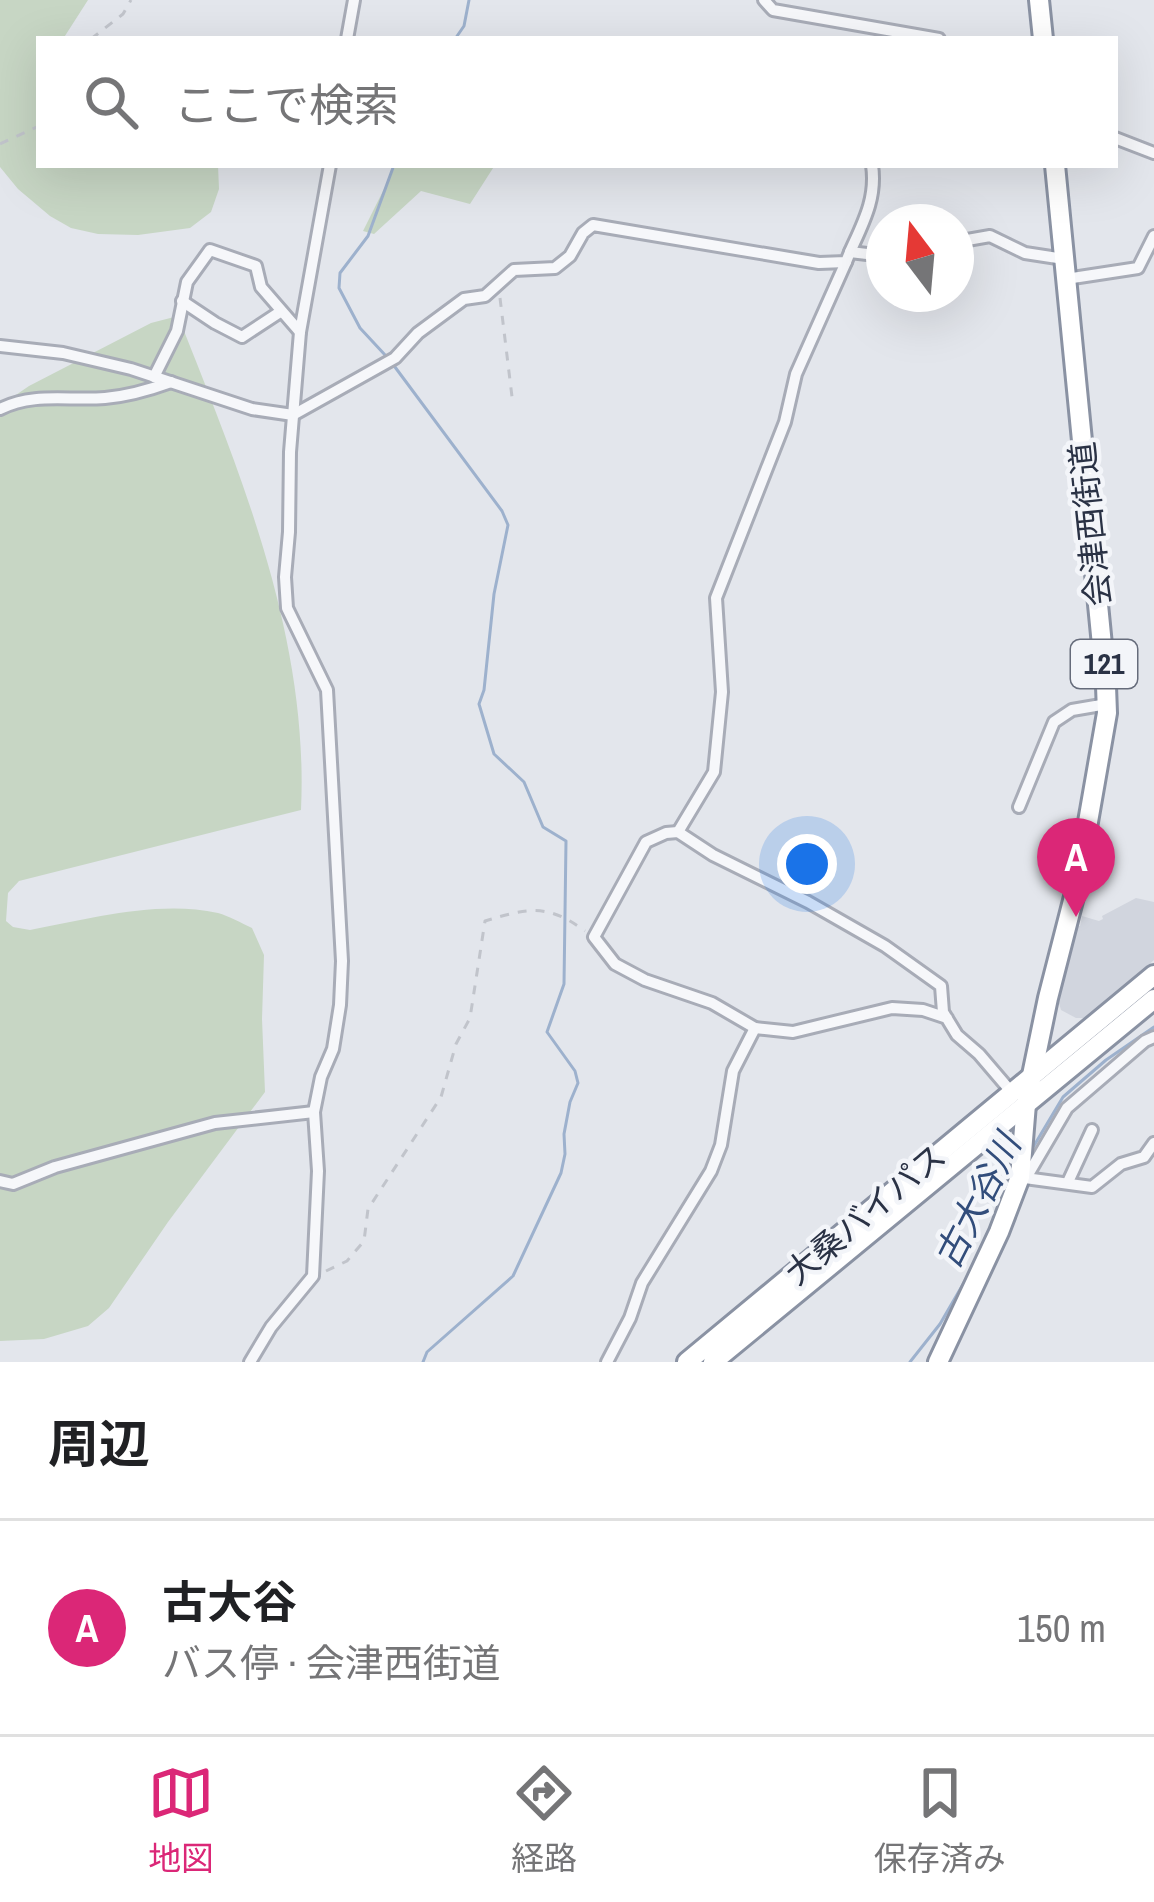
<!DOCTYPE html>
<html lang="ja">
<head>
<meta charset="utf-8">
<style>
  :root { --surface:#fff; --page:#f6f6f6; --text:#202124; --muted:#757577; --line:#e0e0e0; --accent:#db2777 }
  body { margin:0; font-family:"Archivo Narrow","Noto Sans JP",sans-serif; background:var(--page); color:var(--text) }
  .compass { position:absolute; left:866px; top:204px; width:108px; height:108px; border-radius:50%; background:var(--surface); box-shadow:0 12px 48px #0002; rotate:344deg }
  .you { position:absolute; left:807px; top:864px; width:42px; height:42px; margin:-30px; border:9px solid #fff; border-radius:50%; background:#1a73e8; box-shadow:0 0 0 18px #1a73e833 }
  .badge { display:grid; place-items:center; width:78px; height:78px; border-radius:50%; background:var(--accent); color:#fff; font-size:39px; font-weight:700 }
  .pin { position:absolute; translate:-50% -99px; filter:drop-shadow(0 3px 6px #0008) }
  .pin::after { content:''; position:absolute; top:63px; width:42px; height:36px; background:inherit; clip-path:polygon(0 0,100% 0,50% 100%) }
  .list { margin:0; padding:0; list-style:none }
  h2 { display:flex; justify-content:space-between; align-items:center; height:156px; margin:0; padding:0 48px; font-size:51px }
  h2 small { font-size:39px; font-weight:400; color:var(--muted) }
  .list li { display:grid; grid-template-columns:78px 1fr auto; gap:36px; align-items:center; box-sizing:border-box; height:216px; padding:0 48px; border-top:3px solid var(--line) }
  .list b { display:block; font-size:45px; white-space:nowrap }
  .list p { margin:0; font-size:39px; white-space:nowrap; color:var(--muted) }
  .list em { font-size:39px; font-style:normal; color:var(--muted) }
  .icon { flex:none; width:66px; height:66px; fill:none; stroke:currentColor; stroke-width:2; stroke-linecap:round; stroke-linejoin:round }
  .map { position:relative; flex:none; width:1154px; height:1362px; overflow:hidden }
  .search { position:absolute; background:var(--surface); box-shadow:0 12px 48px #0002; left:36px; right:36px; top:36px; height:132px; display:flex; align-items:center; gap:30px; box-sizing:border-box; padding:0 42px; border-radius:0px; color:var(--muted); font-size:45px }
  .sheet { height:372px; background:var(--surface) }
  nav { display:flex; justify-content:space-around; align-items:center; box-sizing:border-box; height:168px; border-top:3px solid var(--line); background:var(--surface); font-size:33px; color:var(--muted) }
  nav a { display:grid; justify-items:center; gap:6px }
  nav .on { color:var(--accent) }
  .map>svg:first-child { display:block }
  .built { fill:#d1d5de }
  .green { fill:#c7d6c4 }
  .lines { fill:none; stroke-linecap:round; stroke-linejoin:round }
  .stream { stroke:#9db1cd; stroke-width:3 }
  .minor-casing { stroke:#a8acb7; stroke-width:16 }
  .trunk-casing { stroke:#8a92a3; stroke-width:24 }
  .path { stroke:#c1c4cb; stroke-width:3; stroke-dasharray:9 9; stroke-linecap:butt }
  .minor { stroke:#f6f7fa; stroke-width:10 }
  .trunk { stroke:#fff; stroke-width:18 }
  .labels { text-anchor:middle; stroke-width:9; stroke-linejoin:round; paint-order:stroke }
  .shield { fill:#f3f5f9; stroke:#666c7b; stroke-width:3 }
  .shield-label { font-size:30px; font-weight:bold; fill:#2a3245 }
  .street-label { font-size:33px; fill:#2a3245; stroke:#f3f5f9 }
  .water-label { font-size:36px; font-style:italic; fill:#324d7b; stroke:#f3f5f9 }
</style>
</head>
<body>
<div class="map">
<svg width="1154" height="1362" viewBox="0 0 1154 1362">
  <rect width="100%" height="100%" fill="#e3e6ec"/>
  <polygon class="built" points="1136,898 1154,902 1154,960 1086,1018 1076,1018 1061,1010 1058,1000 1074,926 1080,926 1082,916 1099,921 1103,919 1102,916"/>
  <g class="green">
    <polygon points="0,0 88,0 63,39 39,39 39,165 218,165 219,189 211,212 190,228 138,235 98,234 71,228 50,216 18,189 0,167"/>
    <polygon points="396,165 495,165 470,204 421,191 374,234 363,231"/>
    <path d="M178,316C241,475 309,637 301,810L19,881L8,893L6,921L13,927L30,930C90,919 157,900 218,913C229,916 241,923 252,928L264,955L262,1019L265,1092L168,1222L109,1308L88,1326L44,1339L0,1341V413L10,399L29,386L151,323Z"/>
  </g>
  <g class="lines">
    <g class="stream">
      <polyline points="455,39 464,26 469,0"/>
      <polyline points="386,356 360,328 339,288 340,273 368,236 394,165"/>
      <polyline points="392,363 502,511 508,525 494,594 484,690 479,704 494,754 524,782 543,827 566,841 564,984 547,1032 575,1071 578,1083 570,1102 564,1134 565,1154 561,1173 513,1276 427,1352 423,1362"/>
      <polyline points="1032,1149 1063,1097 1106,1060 1154,1027"/>
      <polyline points="988,1233 1000,1203"/>
      <polyline points="910,1362 940,1324 969,1274"/>
    </g>
    <g class="minor-casing">
      <g id="minor">
        <polyline points="764,0 773,10 939,39"/>
        <polyline points="347,39 354,0"/>
        <polyline points="1115,138 1154,153"/>
        <polyline points="956,242 990,236 1025,253 1064,259"/>
        <path d="M850,252C863,223 877,198 872,165"/>
        <polyline points="1066,279 1138,268 1154,236"/>
        <polyline points="182,301 215,323 242,337 280,312"/>
        <polyline points="0,346 63,353 131,369 252,409 293,415 395,358 418,333 464,299 485,296 514,270 555,268 570,256 583,233 593,225 819,263 846,262 850,252 884,256"/>
        <polyline points="154,377 177,331 187,282 210,250 256,266 261,287 300,332"/>
        <path d="M0,409C34,392 68,401 105,398C128,396 149,390 171,382"/>
        <polyline points="1019,807 1054,722 1072,710 1107,704"/>
        <polyline points="678,832 714,772 722,692 716,598 785,422 796,374 846,262"/>
        <polyline points="947,1018 923,1010 892,1008 793,1032 755,1028 712,1003 645,980 615,964 594,937 646,842 666,833 678,832 713,855 808,902 885,946 941,986 943,1012 957,1035 979,1054 1014,1095"/>
        <polyline points="1025,1178 1092,1187 1121,1164 1144,1157 1154,1143"/>
        <polyline points="1026,1178 1067,1108 1145,1041 1154,1037"/>
        <polyline points="0,1181 13,1184 55,1167 215,1123 314,1112"/>
        <polyline points="1068,1182 1092,1130"/>
        <polyline points="250,1362 271,1327 313,1276 318,1171 314,1112 321,1077 333,1049 340,1005 342,961 327,690 287,608 285,577 289,532 290,452 300,332 330,165"/>
        <polyline points="607,1362 630,1318 642,1283 711,1171 721,1145 733,1071 755,1028"/>
      </g>
    </g>
    <g class="trunk-casing">
      <g id="trunk">
        <polyline points="1039,0 1043,39"/>
        <polyline points="687,1362 1154,975"/>
        <polyline points="713,1362 1154,999"/>
        <polyline points="938,1362 999,1232 1020,1177 1026,1104 1048,998 1077,885 1107,713 1106,686 1055,165"/>
      </g>
    </g>
    <g class="path">
      <polyline points="91,39 123,14 131,0"/>
      <polyline points="0,144 39,126"/>
      <polyline points="500,298 513,405"/>
      <path d="M326,1271L347,1261L364,1241L368,1209L441,1097L456,1044L470,1018L485,921C528,908 547,903 585,931"/>
    </g>
    <use href="#minor" class="minor"/>
    <use href="#trunk" class="trunk"/>
  </g>
  <g class="labels">
    <rect class="shield" x="1071" y="640" width="66" height="48" rx="9"/>
    <g class="shield-label">
      <text x="1104" y="674">121</text>
    </g>
    <g class="street-label">
      <text transform="translate(1090 524) rotate(-96)" y="12">会津西街道</text>
      <text transform="translate(865 1214) rotate(-40)" y="12">大桑バイパス</text>
    </g>
    <g class="water-label">
      <text transform="translate(977 1201) rotate(-63)" y="13">古大谷川</text>
    </g>
  </g>
</svg>
<svg class="compass" viewBox="-18 -18 36 36"><path d="M0-13l5 13h-10z" fill="#e53935"/><path d="M0 13l5-13h-10z" fill="#757577"/></svg>
<div class="you"></div>
<div class="pin badge" style="left:1076px;top:917px">A</div>
<div class="search"><svg class="icon" aria-label="search" viewBox="0 0 24 24"><circle cx="10" cy="10" r="6"/><path d="M15 15l6 6"/></svg>ここで検索</div>
</div>
<section class="sheet">
<h2>周辺<small></small></h2>
<ul class="list">
<li><span class="badge">A</span><div><b>古大谷</b><p>バス停 · 会津西街道</p></div><em>150 m</em></li>
</ul>
</section>
<nav>
<a class="on"><svg class="icon" aria-label="map" viewBox="0 0 24 24"><path d="M3 6l6-2 6 2 6-2v14l-6 2-6-2-6 2zM9 4v14M15 6v14"/></svg>地図</a>
<a><svg class="icon" aria-label="directions" viewBox="0 0 24 24"><path d="M12 3l9 9-9 9-9-9zM9 14v-3h6M13 9l2 2-2 2"/></svg>経路</a>
<a><svg class="icon" aria-label="saved" viewBox="0 0 24 24"><path d="M7 4h10v16l-5-4-5 4z"/></svg>保存済み</a>
</nav>
</body>
</html>
